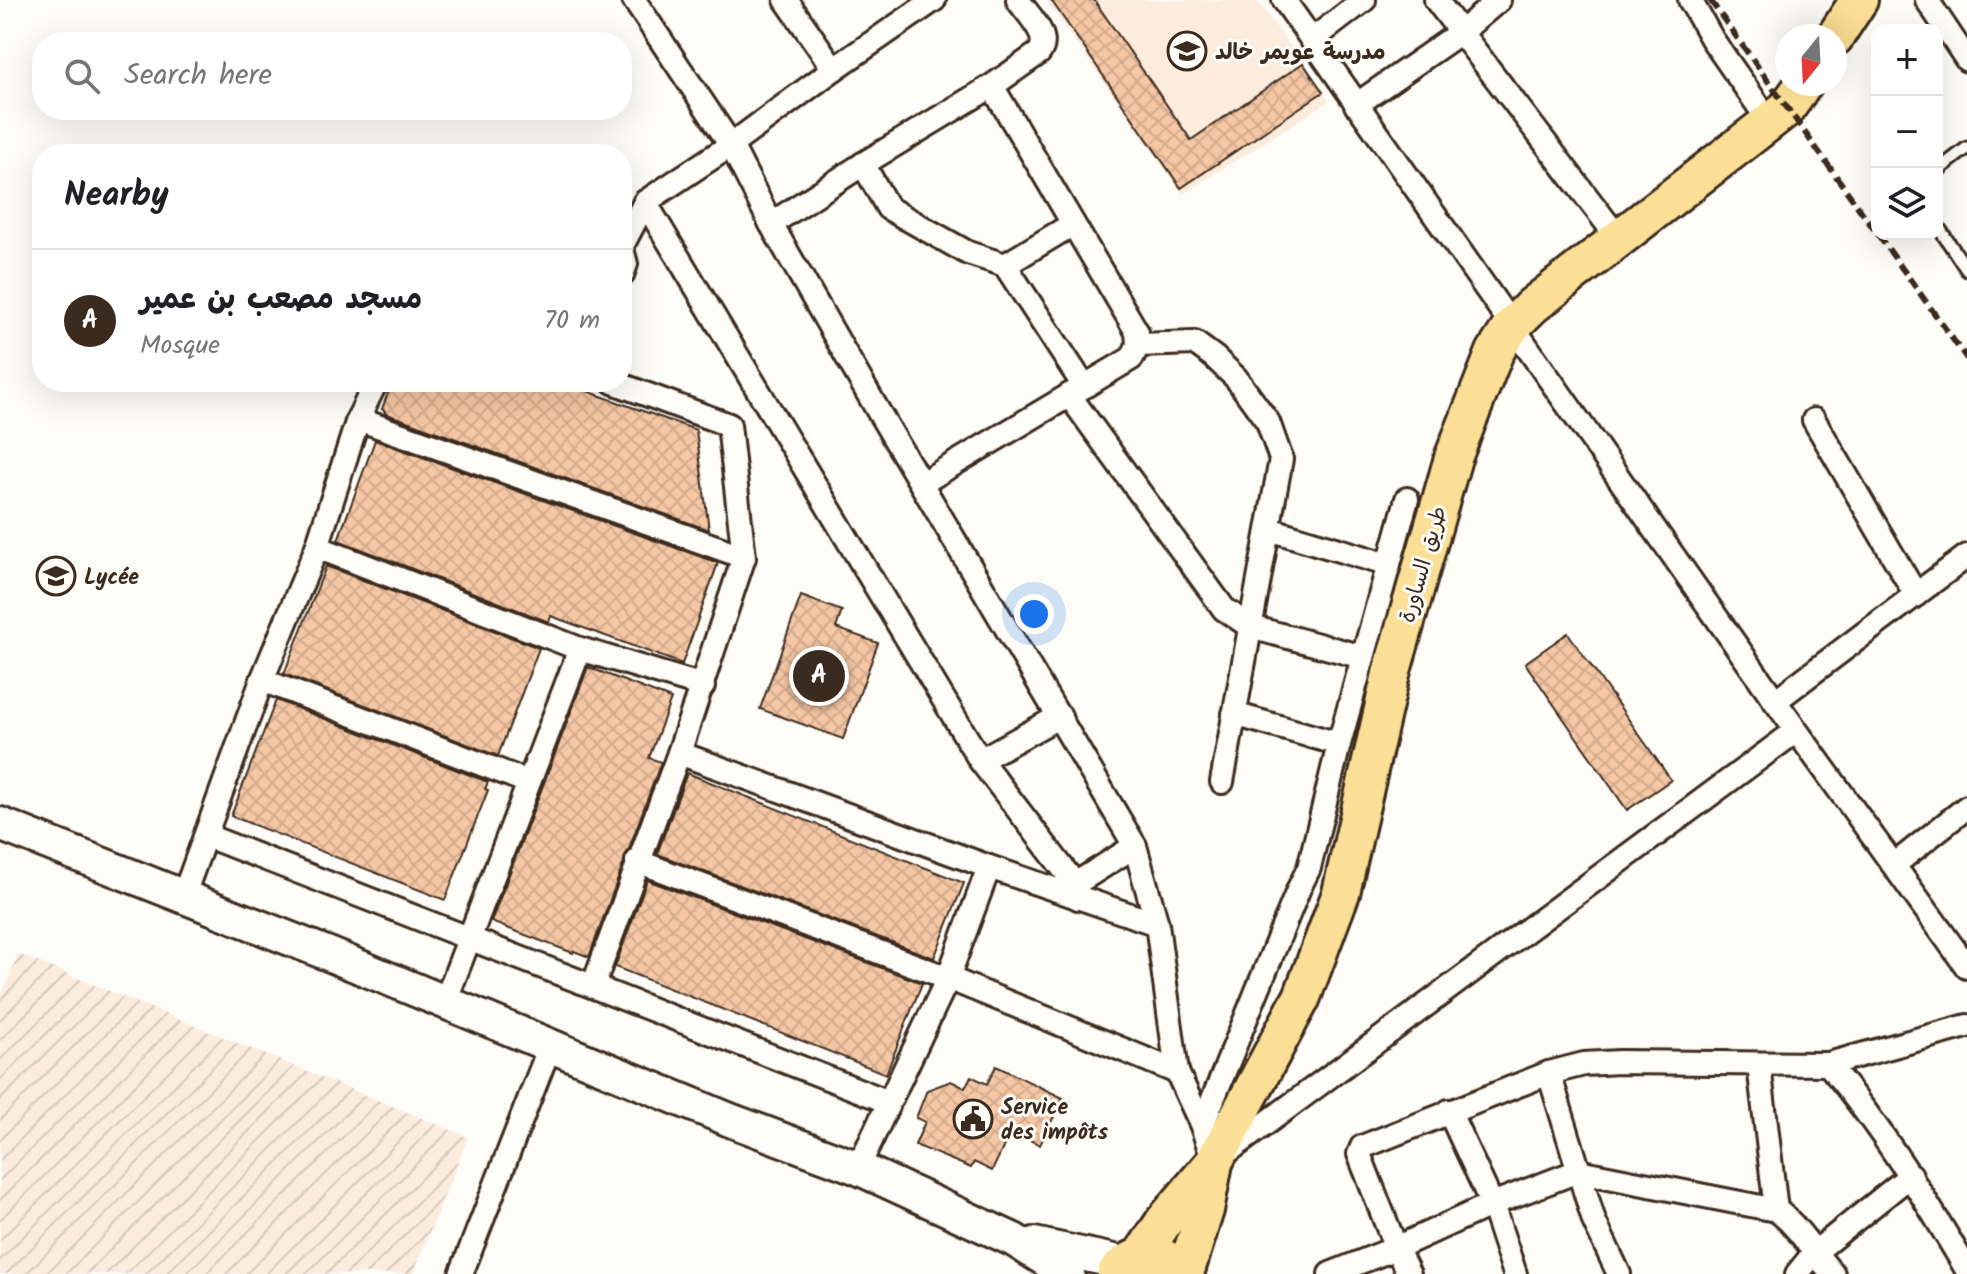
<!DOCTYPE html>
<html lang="en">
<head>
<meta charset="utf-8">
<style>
  :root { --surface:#fff; --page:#f6f6f6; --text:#202124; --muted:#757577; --line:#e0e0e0; --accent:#3b2a1e }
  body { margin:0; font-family:Kalam,"Playpen Sans Arabic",sans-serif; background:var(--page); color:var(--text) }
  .controls { position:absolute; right:24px; top:24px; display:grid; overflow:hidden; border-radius:16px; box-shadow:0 8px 32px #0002 }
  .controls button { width:72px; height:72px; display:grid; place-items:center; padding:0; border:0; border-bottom:2px solid var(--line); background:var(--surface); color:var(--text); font:40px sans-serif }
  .compass { position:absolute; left:1775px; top:24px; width:72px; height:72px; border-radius:50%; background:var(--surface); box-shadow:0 8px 32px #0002; rotate:198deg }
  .you { position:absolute; left:1034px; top:614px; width:28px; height:28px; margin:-20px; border:6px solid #fff; border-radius:50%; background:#1a73e8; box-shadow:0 0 0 12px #1a73e833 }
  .badge { display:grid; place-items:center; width:52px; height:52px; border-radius:50%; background:var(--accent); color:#fff; font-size:26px; font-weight:700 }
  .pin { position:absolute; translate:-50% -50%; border:4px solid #fff; box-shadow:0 2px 8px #0006 }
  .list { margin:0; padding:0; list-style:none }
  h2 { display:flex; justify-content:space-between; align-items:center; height:104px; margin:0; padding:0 32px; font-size:34px }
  h2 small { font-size:26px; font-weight:400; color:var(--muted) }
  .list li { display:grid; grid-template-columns:52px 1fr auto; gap:24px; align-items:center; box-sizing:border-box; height:144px; padding:0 32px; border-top:2px solid var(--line) }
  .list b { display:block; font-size:30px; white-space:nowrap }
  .list p { margin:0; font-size:26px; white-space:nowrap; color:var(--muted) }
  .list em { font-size:26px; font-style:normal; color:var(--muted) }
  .icon { flex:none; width:44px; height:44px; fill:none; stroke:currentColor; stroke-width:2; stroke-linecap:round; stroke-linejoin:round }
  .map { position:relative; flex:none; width:1967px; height:1274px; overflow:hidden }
  .search { position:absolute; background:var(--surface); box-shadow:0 8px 32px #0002; left:32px; top:32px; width:600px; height:88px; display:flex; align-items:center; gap:20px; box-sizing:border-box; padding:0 28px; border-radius:32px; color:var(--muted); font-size:30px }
  .panel { position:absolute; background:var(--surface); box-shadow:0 8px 32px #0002; left:32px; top:144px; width:600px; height:248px; border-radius:32px }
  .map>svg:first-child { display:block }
  .built { fill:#fbecde }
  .industrial { fill:url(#industrial-furrows) }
  .building { fill:url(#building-cross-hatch); stroke:#3b2a1e; stroke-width:2 }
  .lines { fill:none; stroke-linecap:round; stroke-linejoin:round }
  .lane-casing { stroke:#3b2a1e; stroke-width:17 }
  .street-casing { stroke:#3b2a1e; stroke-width:28 }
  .secondary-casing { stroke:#3b2a1e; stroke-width:38 }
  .primary-casing { stroke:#3b2a1e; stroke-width:42 }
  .highway-casing { stroke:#3b2a1e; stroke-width:48 }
  .lane { stroke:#fdfcf7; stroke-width:11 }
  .street { stroke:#fdfcf7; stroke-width:22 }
  .secondary { stroke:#fdfcf7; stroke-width:32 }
  .primary { stroke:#fbdf96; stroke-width:36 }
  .highway { stroke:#fbdf96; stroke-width:42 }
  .rail { stroke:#3b2a1e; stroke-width:6; stroke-dasharray:12 6; stroke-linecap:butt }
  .labels { text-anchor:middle; stroke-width:6; stroke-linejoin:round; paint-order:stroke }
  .poi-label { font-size:22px; font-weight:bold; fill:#3b2a1e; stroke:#fdfcf7; text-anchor:start }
  .street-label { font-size:22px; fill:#3b2a1e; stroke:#fdfcf7 }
</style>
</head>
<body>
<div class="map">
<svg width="1967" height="1274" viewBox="0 0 1967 1274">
  <defs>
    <pattern id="industrial-furrows" width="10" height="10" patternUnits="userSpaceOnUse" patternTransform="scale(2)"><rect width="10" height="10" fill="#fbecde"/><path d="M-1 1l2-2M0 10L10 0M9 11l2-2" fill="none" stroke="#d8cbbe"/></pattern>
    <pattern id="building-cross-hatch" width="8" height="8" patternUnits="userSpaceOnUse" patternTransform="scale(2)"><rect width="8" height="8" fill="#f5c7a4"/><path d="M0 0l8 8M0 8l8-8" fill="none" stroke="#d3ab8d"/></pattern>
  </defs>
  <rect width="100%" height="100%" fill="#fdfcf7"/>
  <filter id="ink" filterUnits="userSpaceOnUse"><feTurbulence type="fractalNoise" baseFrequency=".0125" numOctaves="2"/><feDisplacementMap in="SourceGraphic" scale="16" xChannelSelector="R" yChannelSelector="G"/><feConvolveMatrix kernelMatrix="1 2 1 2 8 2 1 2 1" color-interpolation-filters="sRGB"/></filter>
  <g filter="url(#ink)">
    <polygon class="built" points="1046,0 1257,0 1329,101 1183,194"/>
    <polygon class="industrial" points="18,954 468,1137 413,1274 0,1274 0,1000"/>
    <g class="building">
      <polygon points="1051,0 1094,0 1191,140 1303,63 1323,92 1181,188"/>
      <polygon points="392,382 562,382 696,430 709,530 384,413 385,411 382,409"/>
      <polygon points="375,440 718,563 682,664 551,616 549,622 338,540"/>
      <polygon points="326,566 539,648 498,756 284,674"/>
      <polygon points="801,596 842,611 836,628 878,643 843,739 760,709"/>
      <polygon points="1568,633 1671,780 1627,810 1525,663"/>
      <polygon points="588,667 671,699 649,758 661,762 589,957 574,951 573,953 491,922"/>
      <polygon points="276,700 488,782 485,789 488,790 445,900 231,816"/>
      <polygon points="687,773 964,883 934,958 657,854"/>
      <polygon points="647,880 922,983 886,1074 615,967"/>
      <polygon points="996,1066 1063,1098 1040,1145 1011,1131 992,1171 974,1162 971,1168 915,1145 925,1122 916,1118 927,1090 951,1081 965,1088 971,1076 987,1084"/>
    </g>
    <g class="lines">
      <g class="lane-casing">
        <g id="lane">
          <polyline points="1937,171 1967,148"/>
          <polyline points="1937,225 1967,270"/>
        </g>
      </g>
      <g class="street-casing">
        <g id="street">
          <polyline points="634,0 731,145 771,224 877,409 1135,846 1157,924 1177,1072 1202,1126 1214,1162 1796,731"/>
          <polyline points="786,0 834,69"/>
          <polyline points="1284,0 1775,701 1967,967"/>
          <polyline points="1436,0 1619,239"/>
          <polyline points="1690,0 1712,39 1769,121"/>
          <polyline points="1927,0 1967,60"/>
          <polyline points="1312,40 1364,0"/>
          <path d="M992,86L1039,53C1052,36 1028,15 1018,0"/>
          <polyline points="1356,105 1461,32 1499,0"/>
          <polyline points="863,164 888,208 968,253 1005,265 1084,386"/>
          <polyline points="645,202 980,760 1075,884 1078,898"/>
          <polyline points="771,224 863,164 992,86 1137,332 1138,345 1132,358 922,483"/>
          <polyline points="622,246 645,202 731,145 834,69 934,0"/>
          <polyline points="622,249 626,264 622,275"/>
          <polyline points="1005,265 1073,224"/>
          <polyline points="1138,345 1195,343 1214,357 1236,378 1268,422 1281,459 1222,782"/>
          <polyline points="1069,395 1224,609 1251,627 1363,657"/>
          <polyline points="358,419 744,557"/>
          <polyline points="1814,420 1916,595"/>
          <polyline points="1269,529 1389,565"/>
          <polyline points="317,547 580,649 703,686"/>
          <polyline points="262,680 528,782"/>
          <polyline points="1775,701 1967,556"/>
          <polyline points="1234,714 1339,744"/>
          <polyline points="679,753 989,867 1157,924"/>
          <polyline points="980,760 1060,716"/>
          <polyline points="207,836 889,1102"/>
          <polyline points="637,861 948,978 1177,1072"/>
          <polyline points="1894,865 1967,807"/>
          <polyline points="1075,884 1135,846"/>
          <polyline points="183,897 262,680 317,547 358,419 376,382"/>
          <polyline points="593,986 679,753 744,557 729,425 613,382"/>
          <polyline points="445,1002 580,649"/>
          <polyline points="1828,1064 1967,1026"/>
          <polyline points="1759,1065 1776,1210"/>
          <polyline points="1549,1073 1594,1221 1619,1274"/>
          <polyline points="1449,1111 1492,1204 1515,1274"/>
          <polyline points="1202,1126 1299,888 1309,868 1339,744 1407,499"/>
          <polyline points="858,1168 948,978 989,867"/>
          <polyline points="461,1274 550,1046"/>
          <path d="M1330,1274L1396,1248L1492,1204L1578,1171L1776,1210C1799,1226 1813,1253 1833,1274"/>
          <path d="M1409,1274L1396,1248L1359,1154L1362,1147L1549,1073L1584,1064L1619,1062L1828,1064C1882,1128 1925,1198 1967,1270"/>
          <polyline points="1797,1274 1814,1253 1911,1175"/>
        </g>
      </g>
      <g class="secondary-casing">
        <g id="secondary">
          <polyline points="0,824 331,955 730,1120 858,1168 1014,1240 1068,1274"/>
          <polyline points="1034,1244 1128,1264"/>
        </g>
      </g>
      <g class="primary-casing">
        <g id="primary">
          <polyline points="1835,37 1859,0"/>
          <polyline points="1139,1259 1165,1220 1214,1162 1302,997 1341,893 1391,674 1453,458 1495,352 1511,327 1532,306 1786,109 1804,84"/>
          <polyline points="1185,1274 1205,1210 1214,1163"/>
        </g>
      </g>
      <g class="highway-casing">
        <path id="highway" d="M1119,1274C1137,1254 1162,1253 1180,1274"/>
      </g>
      <use href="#lane" class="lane"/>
      <use href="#street" class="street"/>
      <use href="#secondary" class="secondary"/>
      <use href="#primary" class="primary"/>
      <use href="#highway" class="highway"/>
      <polyline class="rail" points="1710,0 1967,359"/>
    </g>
  </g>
  <defs>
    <g id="school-ring" transform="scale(2)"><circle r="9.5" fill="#fdfcf7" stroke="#3b2a1e" stroke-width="1.5"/><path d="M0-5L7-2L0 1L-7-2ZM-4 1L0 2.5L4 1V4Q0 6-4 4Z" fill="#3b2a1e"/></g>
    <g id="civic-ring" transform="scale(2)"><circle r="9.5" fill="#fdfcf7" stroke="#3b2a1e" stroke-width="1.5"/><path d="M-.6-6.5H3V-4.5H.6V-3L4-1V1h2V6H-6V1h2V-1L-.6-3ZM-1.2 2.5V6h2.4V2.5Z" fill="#3b2a1e"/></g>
  </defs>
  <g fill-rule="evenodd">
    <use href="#school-ring" x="1187" y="51"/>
    <use href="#school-ring" x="56" y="576"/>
    <use href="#civic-ring" x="973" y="1119"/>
  </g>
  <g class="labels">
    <g class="poi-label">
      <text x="1215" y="59">مدرسة عويمر خالد</text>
      <text x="84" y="584">Lycée</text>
      <text x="1001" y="1114">Service<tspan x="1001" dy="25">des impôts</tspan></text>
    </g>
    <g class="street-label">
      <text transform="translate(1422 564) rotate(-74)" y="8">طريق الساورة</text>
    </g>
  </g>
</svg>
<div class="controls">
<button>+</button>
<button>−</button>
<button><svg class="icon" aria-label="layers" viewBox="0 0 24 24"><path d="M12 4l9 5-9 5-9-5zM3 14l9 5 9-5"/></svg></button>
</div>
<svg class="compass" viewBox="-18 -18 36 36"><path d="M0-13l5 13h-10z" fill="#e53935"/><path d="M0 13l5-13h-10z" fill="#757577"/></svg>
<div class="you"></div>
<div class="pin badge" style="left:819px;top:676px">A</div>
<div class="search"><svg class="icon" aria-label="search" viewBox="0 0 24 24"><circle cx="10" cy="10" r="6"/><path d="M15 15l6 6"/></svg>Search here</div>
<section class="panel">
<h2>Nearby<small></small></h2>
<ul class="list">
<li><span class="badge">A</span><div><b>مسجد مصعب بن عمير</b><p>Mosque</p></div><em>70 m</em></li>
</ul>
</section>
</div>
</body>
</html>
